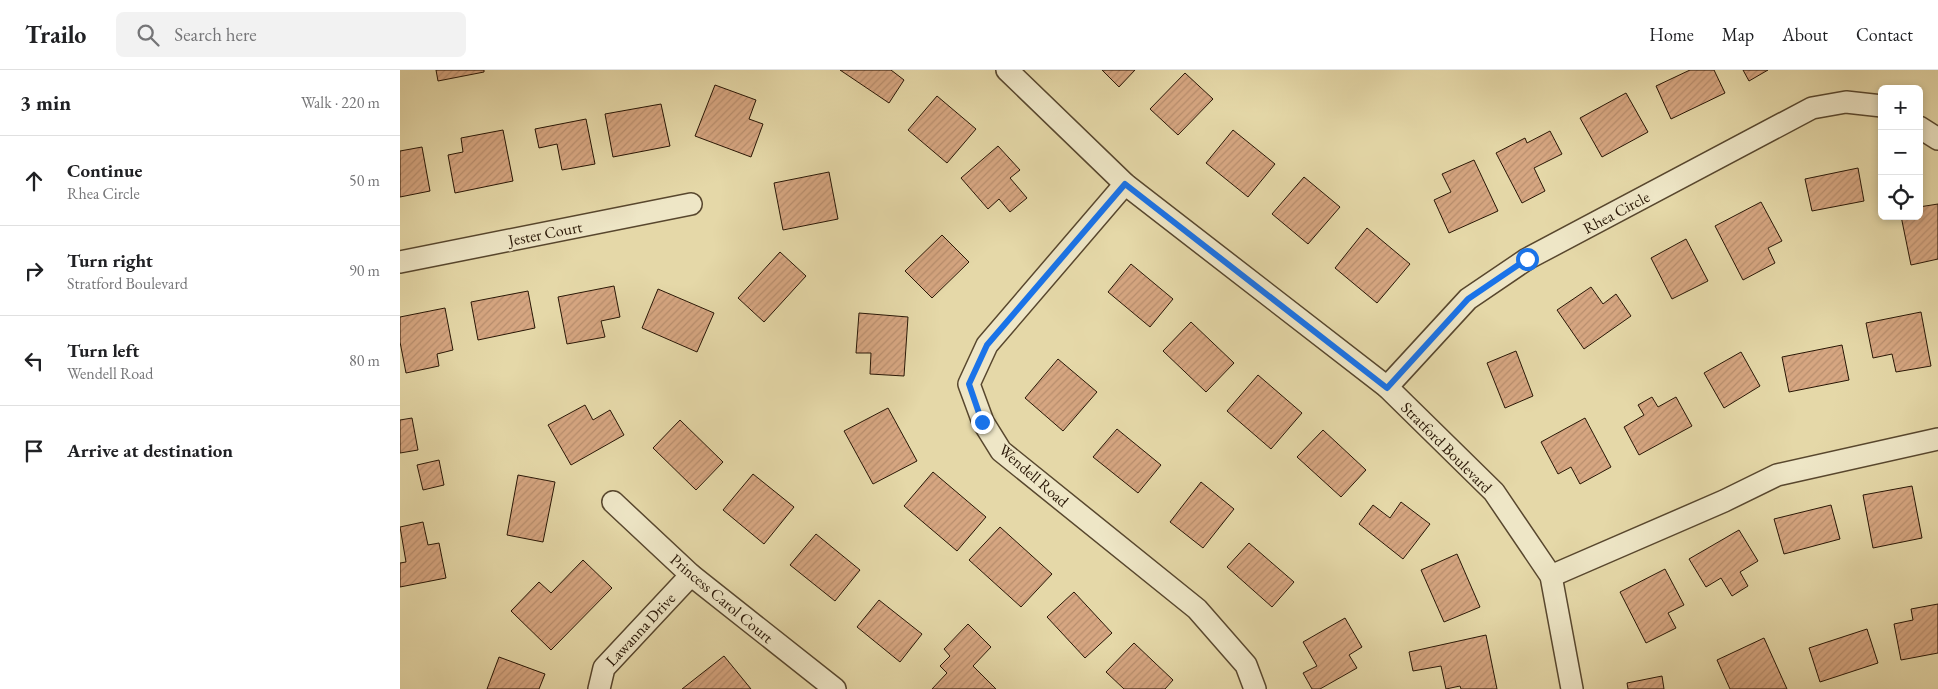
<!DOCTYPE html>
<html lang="en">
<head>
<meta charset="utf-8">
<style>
  :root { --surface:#fff; --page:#f2f2f2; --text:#202124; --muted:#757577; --line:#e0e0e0 }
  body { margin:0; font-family:"EB Garamond",serif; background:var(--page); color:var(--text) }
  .controls { position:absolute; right:15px; top:15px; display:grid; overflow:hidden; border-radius:8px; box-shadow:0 2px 8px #0003 }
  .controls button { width:45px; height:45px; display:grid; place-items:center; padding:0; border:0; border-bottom:1px solid var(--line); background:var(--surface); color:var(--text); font:25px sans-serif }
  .stop { position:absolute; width:15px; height:15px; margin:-11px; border:4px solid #1a73e8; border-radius:50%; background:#fff }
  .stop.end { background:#1a73e8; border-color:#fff; box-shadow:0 1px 5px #0008 }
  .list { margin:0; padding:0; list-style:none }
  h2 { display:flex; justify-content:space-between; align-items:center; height:65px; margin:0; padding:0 20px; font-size:21px }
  h2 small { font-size:16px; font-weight:400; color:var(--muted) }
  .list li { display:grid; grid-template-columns:32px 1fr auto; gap:15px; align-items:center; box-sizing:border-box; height:90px; padding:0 20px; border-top:1px solid var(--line) }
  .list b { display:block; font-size:19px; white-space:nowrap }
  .list p { margin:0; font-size:16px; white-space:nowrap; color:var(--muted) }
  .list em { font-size:16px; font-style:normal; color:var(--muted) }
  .icon { flex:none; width:28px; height:28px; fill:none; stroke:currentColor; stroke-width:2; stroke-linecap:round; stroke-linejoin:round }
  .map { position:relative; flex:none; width:1538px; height:619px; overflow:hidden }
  header { display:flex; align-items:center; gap:30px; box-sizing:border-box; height:70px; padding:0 25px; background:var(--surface); border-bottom:1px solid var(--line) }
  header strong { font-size:24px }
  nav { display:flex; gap:28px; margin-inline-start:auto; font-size:18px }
  .search { width:350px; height:45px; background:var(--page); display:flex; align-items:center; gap:12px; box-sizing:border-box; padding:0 18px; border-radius:8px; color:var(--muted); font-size:19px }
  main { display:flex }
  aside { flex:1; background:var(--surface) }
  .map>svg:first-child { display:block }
  .building { fill:url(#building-hatch); stroke:#291706 }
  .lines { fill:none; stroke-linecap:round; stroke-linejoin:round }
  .minor-casing { stroke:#58472e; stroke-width:24 }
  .minor { stroke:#eee6c6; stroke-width:21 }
  .route { stroke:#1a73e8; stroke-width:6 }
  .labels { text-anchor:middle; stroke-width:4.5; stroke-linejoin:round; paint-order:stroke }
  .street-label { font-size:16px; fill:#291706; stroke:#eee6c6 }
</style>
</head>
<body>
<header>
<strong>Trailo</strong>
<div class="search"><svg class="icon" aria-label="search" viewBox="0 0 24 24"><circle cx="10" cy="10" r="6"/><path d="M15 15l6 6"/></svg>Search here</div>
<nav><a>Home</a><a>Map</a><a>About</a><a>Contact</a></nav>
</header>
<main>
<aside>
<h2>3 min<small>Walk · 220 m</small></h2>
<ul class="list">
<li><svg class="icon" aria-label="ahead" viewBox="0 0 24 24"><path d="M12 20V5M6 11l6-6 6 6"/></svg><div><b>Continue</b><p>Rhea Circle</p></div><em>50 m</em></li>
<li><svg class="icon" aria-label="right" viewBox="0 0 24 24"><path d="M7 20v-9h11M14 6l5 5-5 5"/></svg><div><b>Turn right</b><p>Stratford Boulevard</p></div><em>90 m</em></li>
<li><svg class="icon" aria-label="left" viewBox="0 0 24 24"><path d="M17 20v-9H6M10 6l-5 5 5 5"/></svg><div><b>Turn left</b><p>Wendell Road</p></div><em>80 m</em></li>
<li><svg class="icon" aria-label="arrive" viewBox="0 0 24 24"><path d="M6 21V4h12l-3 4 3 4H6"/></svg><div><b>Arrive at destination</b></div></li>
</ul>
</aside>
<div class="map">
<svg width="1538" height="619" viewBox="0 0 1538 619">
  <defs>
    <pattern id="building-hatch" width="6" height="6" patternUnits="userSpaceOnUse" patternTransform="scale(1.25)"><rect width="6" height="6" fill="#d6a681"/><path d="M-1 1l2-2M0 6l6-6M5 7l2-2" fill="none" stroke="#b88e6e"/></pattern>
  </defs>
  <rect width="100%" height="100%" fill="#e5d8a8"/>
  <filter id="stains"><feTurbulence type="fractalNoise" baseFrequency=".004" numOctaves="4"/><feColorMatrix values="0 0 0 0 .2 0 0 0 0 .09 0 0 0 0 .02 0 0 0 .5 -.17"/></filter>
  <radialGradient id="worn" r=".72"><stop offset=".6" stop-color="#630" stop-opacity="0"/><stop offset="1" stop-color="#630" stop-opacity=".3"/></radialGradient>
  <g class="building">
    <polygon points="36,0 84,0 84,2 38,11"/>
    <polygon points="440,0 491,0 504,10 489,33"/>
    <polygon points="702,0 735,0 719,17"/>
    <polygon points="1290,0 1314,0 1325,23 1271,49 1256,16"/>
    <polygon points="1343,0 1368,0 1349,11"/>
    <polygon points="785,3 813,29 778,65 750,39"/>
    <polygon points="315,15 356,30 349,49 363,54 351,87 295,66"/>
    <polygon points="1226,23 1248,62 1202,87 1180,48"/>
    <polygon points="537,26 576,59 547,93 508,60"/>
    <polygon points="261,34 270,76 213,87 205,44"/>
    <polygon points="186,49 195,94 162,100 157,74 139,78 135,59"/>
    <polygon points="103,60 113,111 55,123 48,85 63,82 61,68"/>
    <polygon points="833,60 875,94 848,127 806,93"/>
    <polygon points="1150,61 1162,84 1134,98 1145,121 1122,133 1096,83 1125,68 1127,73"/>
    <polygon points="598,76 620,100 610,108 627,128 610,142 599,129 588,139 561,108"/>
    <polygon points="22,77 30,121 0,127 0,81"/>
    <polygon points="1074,90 1098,141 1049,163 1034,130 1051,122 1042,104"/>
    <polygon points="1458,98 1464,131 1412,141 1405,109"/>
    <polygon points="429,102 438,149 383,160 374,113"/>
    <polygon points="904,107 940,137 908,174 872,144"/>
    <polygon points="1361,132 1382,171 1368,178 1375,193 1343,210 1315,156"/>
    <polygon points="1538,134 1538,189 1511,195 1501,146 1519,146 1519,137"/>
    <polygon points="967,158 1010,194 977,233 935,198"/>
    <polygon points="542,165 569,192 532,228 505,201"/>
    <polygon points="1286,169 1308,211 1272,229 1251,188"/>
    <polygon points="380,182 406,206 364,252 338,228"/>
    <polygon points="731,194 773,229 750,257 708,222"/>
    <polygon points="214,216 220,247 201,251 205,267 167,274 158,227"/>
    <polygon points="1191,217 1203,234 1216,224 1231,246 1184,279 1157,240"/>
    <polygon points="258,219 314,243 297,282 242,258"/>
    <polygon points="128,221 135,258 78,270 71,232"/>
    <polygon points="45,238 53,280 37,284 39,296 6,303 0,272 0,247"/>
    <polygon points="1521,242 1531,296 1496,302 1492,284 1473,288 1466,253"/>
    <polygon points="459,243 508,247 504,306 470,304 471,283 456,283"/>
    <polygon points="791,252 834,293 806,322 763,281"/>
    <polygon points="1442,275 1449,310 1389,322 1382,287"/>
    <polygon points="1116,281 1133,326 1105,338 1087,293"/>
    <polygon points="1341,282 1360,316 1324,338 1304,303"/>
    <polygon points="658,289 697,322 663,361 625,328"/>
    <polygon points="858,305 902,343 871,379 827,341"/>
    <polygon points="1252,327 1258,337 1276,327 1292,356 1239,385 1224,357 1244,345 1238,335"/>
    <polygon points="185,335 193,350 210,340 224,365 171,395 148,355"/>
    <polygon points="488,338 517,391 473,414 444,361"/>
    <polygon points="12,348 18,380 0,383 0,350"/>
    <polygon points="1185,348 1211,397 1180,414 1171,397 1158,404 1141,372"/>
    <polygon points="280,350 323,392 296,420 253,378"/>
    <polygon points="717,359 761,395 738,423 693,387"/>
    <polygon points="923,360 966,400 941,427 897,387"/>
    <polygon points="39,390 44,415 23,420 17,395"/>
    <polygon points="533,402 586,447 557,481 504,436"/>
    <polygon points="353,404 394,437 364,474 323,440"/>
    <polygon points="118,405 155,412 143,472 107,465"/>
    <polygon points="801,412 834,439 803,478 770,452"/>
    <polygon points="1512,416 1522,468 1473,478 1463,425"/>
    <polygon points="1001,432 1030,454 1003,489 959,454 973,435 990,448"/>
    <polygon points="1431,435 1440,469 1384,484 1374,449"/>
    <polygon points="23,452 28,475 39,473 46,508 0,517 0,493 6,492 0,457"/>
    <polygon points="600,457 652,504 621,537 569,490"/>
    <polygon points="1339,460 1358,491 1340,502 1348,516 1332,526 1321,508 1306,517 1289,489"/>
    <polygon points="416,464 460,500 435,531 390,495"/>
    <polygon points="849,473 894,512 872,537 827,497"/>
    <polygon points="1057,484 1080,537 1044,552 1021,500"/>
    <polygon points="183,490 212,518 151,580 111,541 139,512 151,523"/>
    <polygon points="1265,499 1284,535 1268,543 1276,558 1246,573 1220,522"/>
    <polygon points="674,522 712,563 685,588 647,547"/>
    <polygon points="479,530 522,564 500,592 457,557"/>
    <polygon points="1538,534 1538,583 1501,590 1494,554 1513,550 1511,539"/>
    <polygon points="945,548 962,577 949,585 957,598 920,619 912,619 903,603 917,596 903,572"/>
    <polygon points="568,554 591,577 573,596 596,619 532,619 547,603 540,596 550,586 544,579"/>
    <polygon points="1467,559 1478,593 1420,612 1409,578"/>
    <polygon points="1086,565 1097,619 1061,619 1060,616 1046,619 1041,596 1013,601 1009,582"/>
    <polygon points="1364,568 1387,619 1330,619 1317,590"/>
    <polygon points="734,573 773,610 765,619 724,619 706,602"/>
    <polygon points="324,586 351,619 282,619"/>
    <polygon points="99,587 145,604 139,619 87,619"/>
    <polygon points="1262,606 1264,619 1228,619 1227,613"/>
  </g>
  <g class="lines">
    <g class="minor-casing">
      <g id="minor">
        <polyline points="607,0 725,114 987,317 1094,422 1151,506 1172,619"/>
        <polyline points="1519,57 1538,69"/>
        <polyline points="725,114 587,275 569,314 583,352 601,381 797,539 846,595 855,619"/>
        <polyline points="0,192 291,134"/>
        <polyline points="987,317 1068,229 1127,189 1412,38 1446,32 1482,36"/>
        <polyline points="213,432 291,505 435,619"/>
        <polyline points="1151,506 1324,431 1377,405 1538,369"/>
        <polyline points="199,619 204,598 291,505"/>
      </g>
    </g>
    <use href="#minor" class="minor"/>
  </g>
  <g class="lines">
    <polyline class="route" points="582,352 569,314 587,275 725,114 987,318 1068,229 1127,189"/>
  </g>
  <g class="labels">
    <g class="street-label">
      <text transform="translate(1216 142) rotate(-28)" y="6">Rhea Circle</text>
      <text transform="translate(145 163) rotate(-11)" y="6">Jester Court</text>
      <text transform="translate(1047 377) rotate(45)" y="6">Stratford Boulevard</text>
      <text transform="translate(634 405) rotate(41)" y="6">Wendell Road</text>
      <text transform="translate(322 528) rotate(40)" y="6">Princess Carol Court</text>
      <text transform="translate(240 559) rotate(-47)" y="6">Lawanna Drive</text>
    </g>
  </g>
  <rect width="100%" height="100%" filter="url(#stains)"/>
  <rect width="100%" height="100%" fill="url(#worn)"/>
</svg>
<div class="controls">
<button>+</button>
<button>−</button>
<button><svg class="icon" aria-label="locate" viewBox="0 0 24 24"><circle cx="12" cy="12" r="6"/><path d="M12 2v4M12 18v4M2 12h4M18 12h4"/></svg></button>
</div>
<div class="stop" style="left:1127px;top:189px"></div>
<div class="stop end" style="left:582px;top:352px"></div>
</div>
</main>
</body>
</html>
